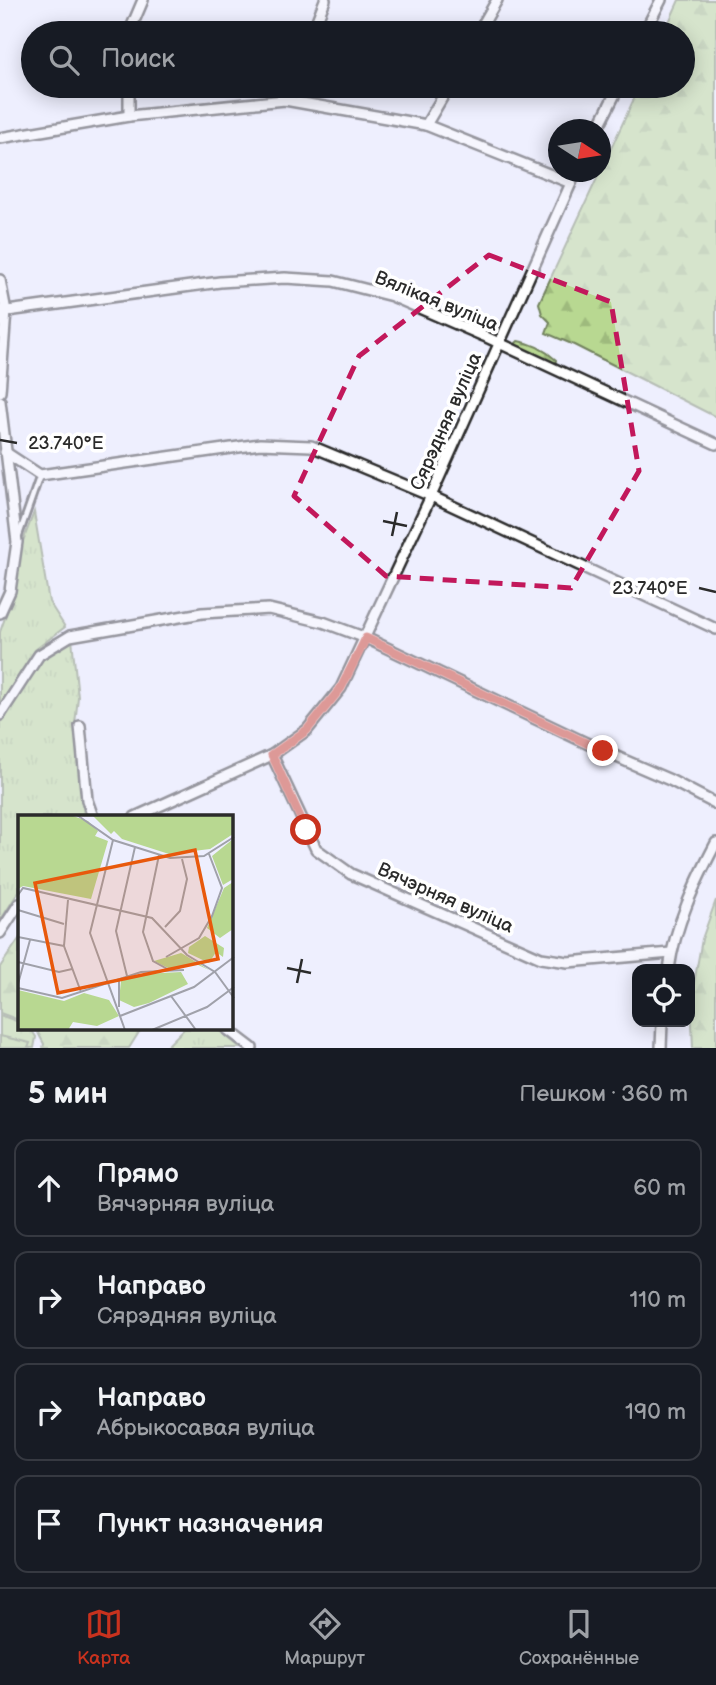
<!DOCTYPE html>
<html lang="ru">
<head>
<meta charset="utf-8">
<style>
  :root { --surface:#171b24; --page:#242831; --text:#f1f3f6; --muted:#9ea1a6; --line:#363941; --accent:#c8321e }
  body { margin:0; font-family:"Balsamiq Sans",sans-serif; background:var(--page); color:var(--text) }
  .controls { position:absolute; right:21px; bottom:21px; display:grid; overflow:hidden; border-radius:14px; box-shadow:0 4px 18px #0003 }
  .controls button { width:63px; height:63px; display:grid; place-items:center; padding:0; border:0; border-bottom:2px solid var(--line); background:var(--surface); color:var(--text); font:35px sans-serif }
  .compass { position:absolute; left:548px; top:119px; width:63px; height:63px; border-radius:50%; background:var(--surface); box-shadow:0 4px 18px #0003; rotate:102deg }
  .stop { position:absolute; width:21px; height:21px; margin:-16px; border:5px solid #c8321e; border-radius:50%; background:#fff }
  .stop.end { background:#c8321e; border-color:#fff; box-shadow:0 2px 7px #0008 }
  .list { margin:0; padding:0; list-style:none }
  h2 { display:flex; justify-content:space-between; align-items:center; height:91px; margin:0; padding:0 28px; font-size:30px }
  h2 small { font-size:23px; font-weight:400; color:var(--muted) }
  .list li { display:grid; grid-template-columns:46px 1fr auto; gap:21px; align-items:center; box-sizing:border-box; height:98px; margin:0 14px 14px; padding:0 14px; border:2px solid var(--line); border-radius:14px }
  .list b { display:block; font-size:26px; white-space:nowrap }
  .list p { margin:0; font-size:23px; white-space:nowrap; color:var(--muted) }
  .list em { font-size:23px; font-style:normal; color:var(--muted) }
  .icon { flex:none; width:38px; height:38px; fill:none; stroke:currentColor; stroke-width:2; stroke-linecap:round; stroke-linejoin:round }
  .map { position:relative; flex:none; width:716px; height:1048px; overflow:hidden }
  .search { position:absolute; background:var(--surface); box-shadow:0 4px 18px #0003; left:21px; right:21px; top:21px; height:77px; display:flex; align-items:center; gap:18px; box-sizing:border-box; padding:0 24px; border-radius:38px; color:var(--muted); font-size:26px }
  .sheet { height:539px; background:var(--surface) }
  nav { display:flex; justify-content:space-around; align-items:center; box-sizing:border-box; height:98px; border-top:2px solid var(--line); background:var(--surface); font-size:19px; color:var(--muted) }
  nav a { display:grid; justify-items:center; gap:4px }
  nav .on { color:var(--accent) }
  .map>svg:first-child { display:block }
  .grass { fill:url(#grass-tufts); stroke:#72825e; stroke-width:2 }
  .forest { fill:url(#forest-firs); stroke:#72825e; stroke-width:2 }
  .park { fill:url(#park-crowns); stroke:#72825e; stroke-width:2 }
  .garden { fill:#b8d891; stroke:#72825e; stroke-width:2 }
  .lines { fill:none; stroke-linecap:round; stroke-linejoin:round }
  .service-casing { stroke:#2b2b2b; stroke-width:10 }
  .minor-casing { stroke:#2b2b2b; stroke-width:14 }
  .service { stroke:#fff; stroke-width:4.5 }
  .minor { stroke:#fff; stroke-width:9 }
  .route { stroke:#c8321e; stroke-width:9 }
  .marked { fill:none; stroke:#c2185b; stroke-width:5; stroke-dasharray:14 9; stroke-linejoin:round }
  .ticks { fill:none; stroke:#2b2b2b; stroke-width:2.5 }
  .labels { text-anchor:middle; stroke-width:7; stroke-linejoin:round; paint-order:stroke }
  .street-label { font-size:19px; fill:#2b2b2b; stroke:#fff }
  .inset-road { fill:none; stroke:#a0a1aa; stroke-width:2 }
  .view { fill:#e8590c; fill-opacity:0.15; stroke:#e8590c; stroke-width:3.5 }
  .inset-edge { fill:none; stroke:#2b2b2b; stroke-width:3.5 }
  .ticks-label { font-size:18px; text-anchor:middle; fill:#2b2b2b; stroke:#fff; stroke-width:7; stroke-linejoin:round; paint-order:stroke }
</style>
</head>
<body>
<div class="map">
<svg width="716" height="1048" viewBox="0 0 716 1048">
  <defs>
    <pattern id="grass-tufts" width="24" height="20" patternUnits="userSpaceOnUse" patternTransform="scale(1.75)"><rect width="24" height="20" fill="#b8d891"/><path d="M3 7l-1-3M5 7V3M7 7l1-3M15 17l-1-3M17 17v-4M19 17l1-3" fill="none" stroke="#9eba7d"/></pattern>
    <pattern id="forest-firs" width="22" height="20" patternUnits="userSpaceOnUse" patternTransform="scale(1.75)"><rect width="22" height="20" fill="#b8d891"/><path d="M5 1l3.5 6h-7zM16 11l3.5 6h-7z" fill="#9eba7d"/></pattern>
    <pattern id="park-crowns" width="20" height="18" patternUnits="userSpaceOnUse" patternTransform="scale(1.75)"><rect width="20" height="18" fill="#b8d891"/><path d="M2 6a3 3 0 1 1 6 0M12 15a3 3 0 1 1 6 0" fill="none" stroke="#9eba7d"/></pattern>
  </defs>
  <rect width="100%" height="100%" fill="#eeeffe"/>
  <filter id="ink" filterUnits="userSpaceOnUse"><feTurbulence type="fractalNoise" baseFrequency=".0143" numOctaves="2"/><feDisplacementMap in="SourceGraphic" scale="14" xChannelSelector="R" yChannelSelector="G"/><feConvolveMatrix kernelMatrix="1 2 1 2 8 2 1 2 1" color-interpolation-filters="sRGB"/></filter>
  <g filter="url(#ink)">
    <g class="grass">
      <polygon points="34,512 49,602 65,627 35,650 0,704 0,632 13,595 22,544"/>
      <polygon points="72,639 78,697 75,724 84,817 19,817 19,891 0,921 0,722 44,656"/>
      <polygon points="184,1029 217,1029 241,1048 165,1048"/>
    </g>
    <g class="forest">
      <polygon points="679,0 716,0 716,417 574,345 546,333 550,322 542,314 539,303 640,86 683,86 683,33 664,33"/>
      <path d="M518,341C533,343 545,350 556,360L554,368L513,346Z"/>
      <polygon points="716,900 716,1048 693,1048 691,1000 702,939"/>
      <polygon points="19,939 19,1020 0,1013 0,967"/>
      <polygon points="36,1029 141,1029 129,1048 43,1048 44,1044"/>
    </g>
    <polygon class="park" points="0,1015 19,1022 19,1029 31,1029 36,1037 34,1048 0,1048"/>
    <polygon class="garden" points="0,1036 30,1043 28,1048 0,1048"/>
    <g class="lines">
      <g class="service-casing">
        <polyline id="service" points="19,535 40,475"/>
      </g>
      <g class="minor-casing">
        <g id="minor">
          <polyline points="129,33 143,0"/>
          <polyline points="312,33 325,0"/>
          <polyline points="478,33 497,0"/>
          <polyline points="644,33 661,0"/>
          <polyline points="129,86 129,116"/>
          <polyline points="285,100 290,86"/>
          <polyline points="426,125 449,86"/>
          <polyline points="597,130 619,86"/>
          <polyline points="0,138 129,116 285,100 426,125 571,183"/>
          <polyline points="0,280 6,311 0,392"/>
          <polyline points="0,312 220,282 285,278 333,281 392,296 484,336 716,444"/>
          <polyline points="0,401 17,542 10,591 0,613"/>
          <polyline points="5,452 40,475 260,444 311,446 431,496 716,629"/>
          <polyline points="0,715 39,655 70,636 202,613 269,609 323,622 366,638 603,751 670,780 716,804"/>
          <polyline points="80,726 87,800 93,817"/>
          <polyline points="272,755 316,849 351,874 541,958 568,962 671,953"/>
          <polyline points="135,817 272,755 307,730 341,688 431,496 576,172"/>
          <polyline points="0,933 19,904"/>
          <path d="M669,969C675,925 695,883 716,843"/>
          <polyline points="227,1029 252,1048"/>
          <polyline points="661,1048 662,1022"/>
        </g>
      </g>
      <use href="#service" class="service"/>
      <use href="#minor" class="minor"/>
    </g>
  </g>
  <g class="lines" filter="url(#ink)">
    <polyline class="route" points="306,830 272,755 307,730 341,688 366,638 603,751"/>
  </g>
  <path d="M0 0H716V1048H0ZM489,255L611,302L639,471L571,588L386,576L294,496L359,356Z" fill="#eeeffe" fill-opacity=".55" fill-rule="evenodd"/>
  <path class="marked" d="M489,255L611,302L639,471L571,588L386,576L294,496L359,356Z"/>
  <path class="ticks" d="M0,440L17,443M383,521L407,526M392,536L397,512M699,588L716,592M287,968L311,973M297,983L302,959"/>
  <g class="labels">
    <g class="street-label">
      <text transform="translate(437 300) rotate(22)" y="7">Вялікая вуліца</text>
      <text transform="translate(445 421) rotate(-66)" y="7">Сярэдняя вуліца</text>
      <text transform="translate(446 897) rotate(24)" y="7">Вячэрняя вуліца</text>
    </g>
  </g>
  <g transform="translate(18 815)">
    <rect width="215" height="215" fill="#eeeffe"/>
    <path d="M215,67V114L202,123L189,113L206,73ZM163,138L165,139L191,155L178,149L154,155L136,146ZM163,157L170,169L131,188L116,192L101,185L103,166L124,159Z" fill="#b8d891"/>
    <path d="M0,0H52L70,6L80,16L77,21L90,26L73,84L5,71L0,74ZM74,0H215V19L192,34L151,39L104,24L96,16L93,19ZM215,24V64L205,70L194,41ZM187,121L206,133L205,142L198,137L191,148L170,138L171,132ZM0,175L46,186L66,178L91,185L101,201L79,211L55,207L50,215L0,214Z" fill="#b8d891"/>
    <path class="inset-road" d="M59,0L95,25L152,43L186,41L216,22M95,25L72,118L107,215M141,40L125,117L135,146L153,156M0,80L5,73L134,103L169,140L197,157L216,183M50,85L46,131L63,177M0,95L46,109M147,112L162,96L169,64L164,44M0,122L46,131M148,142L181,123L194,101L204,73L191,39M0,147L41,157L54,154M109,161L98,116L117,32M101,165V192M0,169L12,125M0,173L44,183L123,157L166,155M153,181L178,215M102,201L176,172L216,142M134,215L189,192L216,172"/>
    <path class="view" d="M177,35L200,144L40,178L17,68Z"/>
    <rect width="215" height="215" class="inset-edge"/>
  </g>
  <g class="ticks-label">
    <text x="66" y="449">23.740°E</text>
    <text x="650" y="594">23.740°E</text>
  </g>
</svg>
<div class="controls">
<button><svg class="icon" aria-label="locate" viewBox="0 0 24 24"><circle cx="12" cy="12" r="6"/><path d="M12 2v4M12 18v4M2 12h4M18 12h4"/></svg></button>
</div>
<svg class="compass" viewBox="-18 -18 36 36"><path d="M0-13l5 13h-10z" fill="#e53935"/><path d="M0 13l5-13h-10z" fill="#9ea1a6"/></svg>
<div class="stop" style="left:306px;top:830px"></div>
<div class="stop end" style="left:603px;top:751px"></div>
<div class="search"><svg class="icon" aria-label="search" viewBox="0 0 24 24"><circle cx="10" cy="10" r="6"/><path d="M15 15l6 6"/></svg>Поиск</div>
</div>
<section class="sheet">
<h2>5 мин<small>Пешком · 360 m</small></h2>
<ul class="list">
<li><svg class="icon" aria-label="ahead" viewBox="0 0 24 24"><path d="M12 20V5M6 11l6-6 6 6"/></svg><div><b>Прямо</b><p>Вячэрняя вуліца</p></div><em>60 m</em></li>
<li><svg class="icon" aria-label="right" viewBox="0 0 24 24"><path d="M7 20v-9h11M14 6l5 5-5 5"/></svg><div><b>Направо</b><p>Сярэдняя вуліца</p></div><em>110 m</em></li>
<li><svg class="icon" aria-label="right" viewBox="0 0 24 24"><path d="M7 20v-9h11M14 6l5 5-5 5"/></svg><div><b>Направо</b><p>Абрыкосавая вуліца</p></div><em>190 m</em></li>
<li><svg class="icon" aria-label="arrive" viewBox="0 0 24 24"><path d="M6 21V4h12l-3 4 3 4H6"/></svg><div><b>Пункт назначения</b></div></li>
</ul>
</section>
<nav>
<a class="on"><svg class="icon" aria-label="map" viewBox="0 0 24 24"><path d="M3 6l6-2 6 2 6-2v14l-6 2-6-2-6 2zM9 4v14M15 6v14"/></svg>Карта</a>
<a><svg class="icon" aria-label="directions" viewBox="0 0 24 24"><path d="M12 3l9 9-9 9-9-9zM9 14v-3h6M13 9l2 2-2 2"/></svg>Маршрут</a>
<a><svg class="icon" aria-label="saved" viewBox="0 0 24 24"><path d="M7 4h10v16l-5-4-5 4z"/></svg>Сохранённые</a>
</nav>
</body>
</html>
